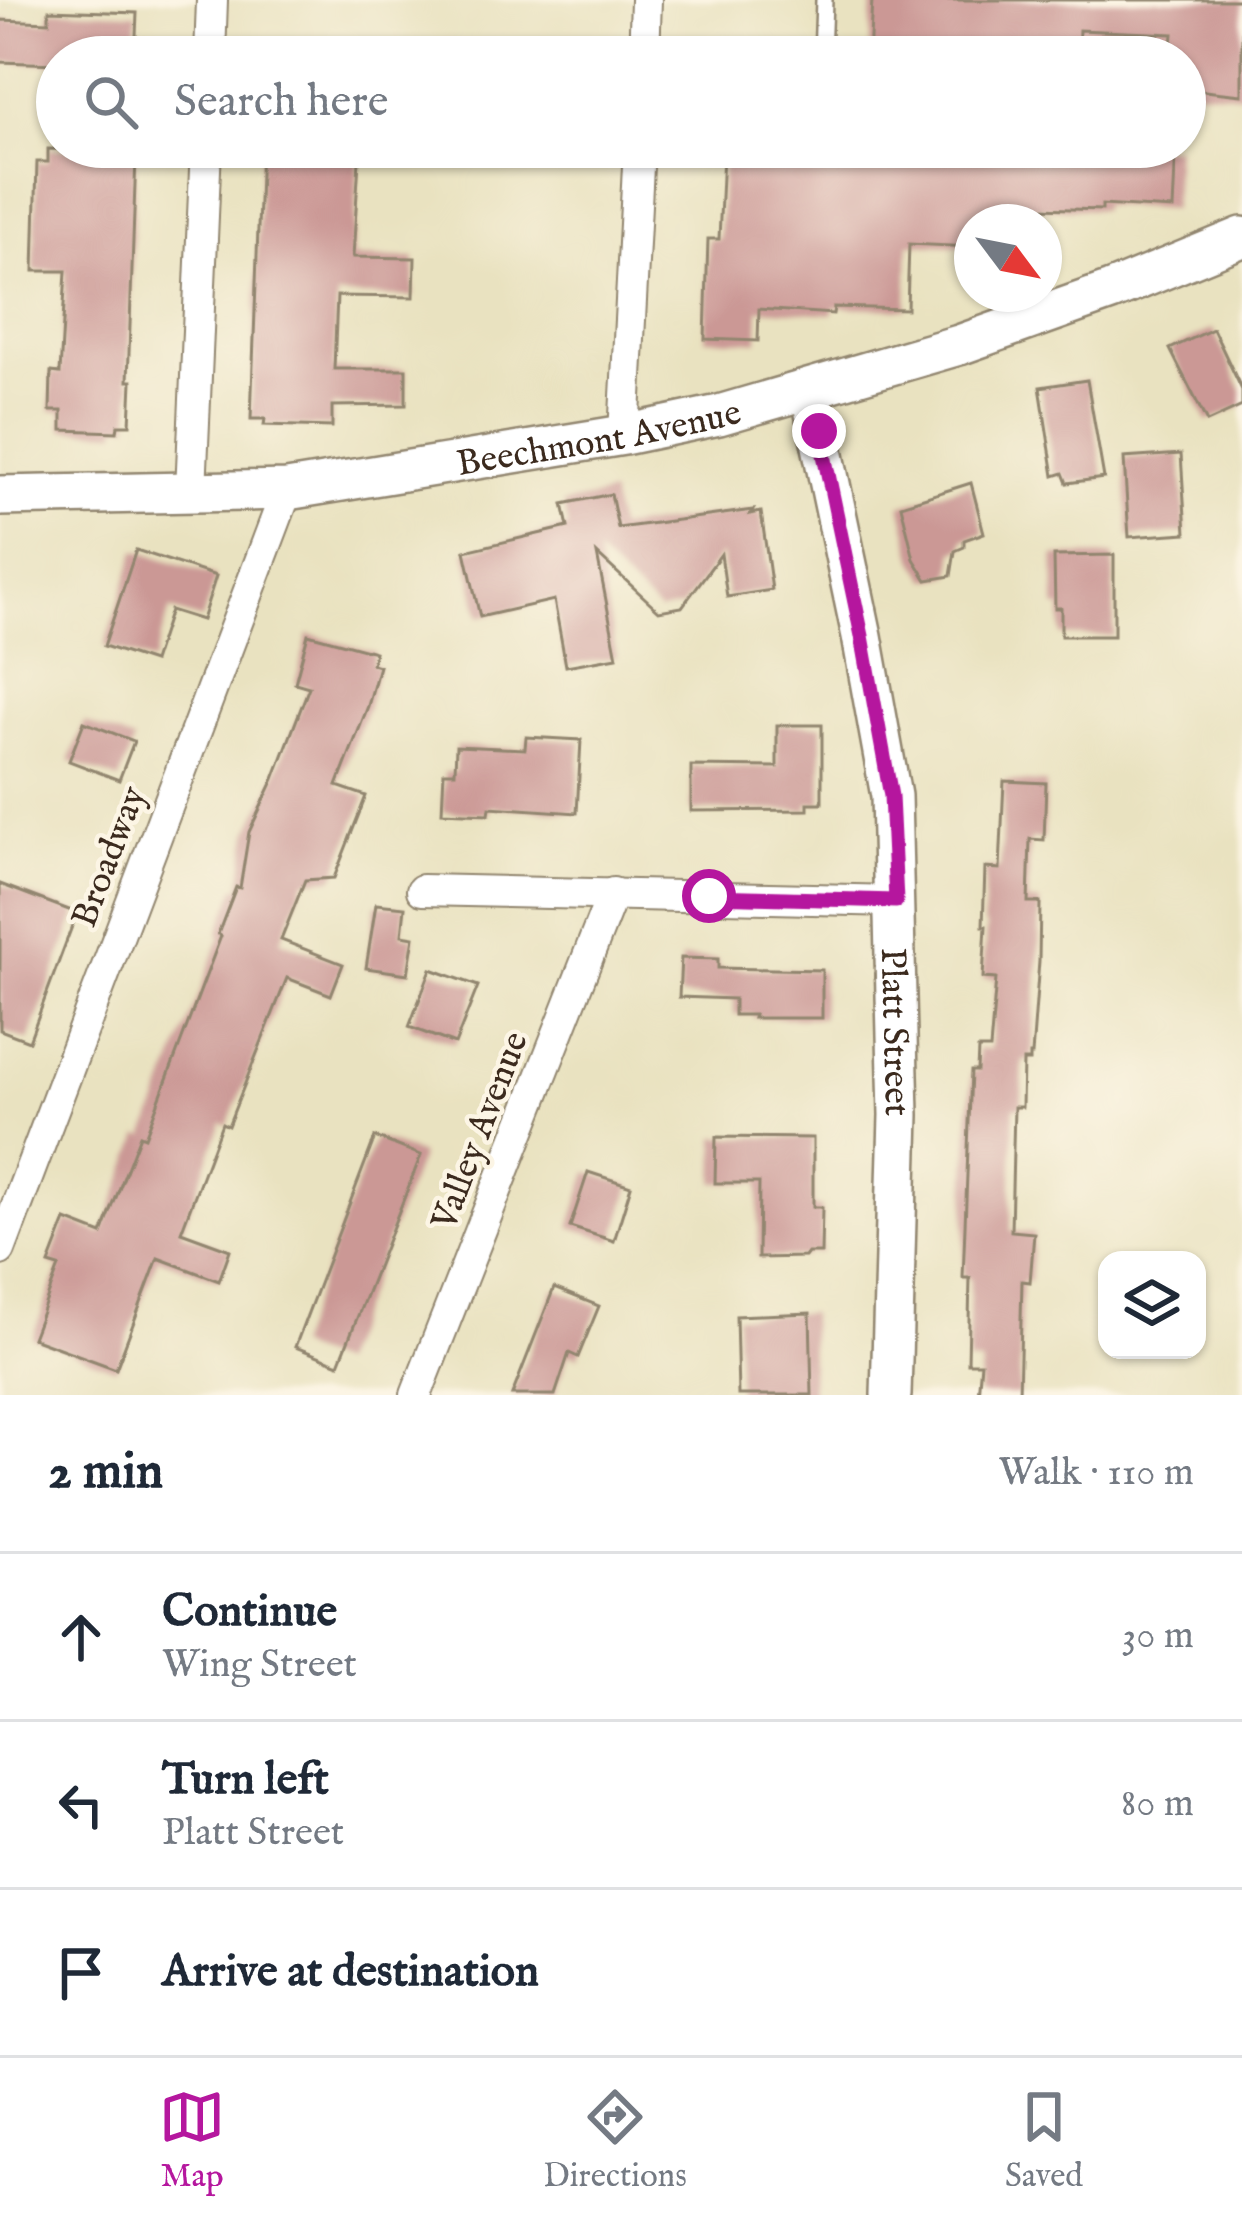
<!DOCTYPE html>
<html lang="en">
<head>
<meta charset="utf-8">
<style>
  :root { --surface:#fff; --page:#f2f2f3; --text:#1f2937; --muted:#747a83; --line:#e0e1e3; --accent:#b5179e }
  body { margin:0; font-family:"IM FELL English",serif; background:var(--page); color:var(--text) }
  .controls { position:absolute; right:36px; bottom:36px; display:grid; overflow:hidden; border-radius:24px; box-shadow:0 3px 9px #0004 }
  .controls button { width:108px; height:108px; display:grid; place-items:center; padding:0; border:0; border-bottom:3px solid var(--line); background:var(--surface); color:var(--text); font:60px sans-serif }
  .compass { position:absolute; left:954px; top:204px; width:108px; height:108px; border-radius:50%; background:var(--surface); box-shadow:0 3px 9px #0004; rotate:122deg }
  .stop { position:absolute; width:36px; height:36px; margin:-27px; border:9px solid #b5179e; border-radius:50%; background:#fff }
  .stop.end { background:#b5179e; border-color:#fff; box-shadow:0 3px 12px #0008 }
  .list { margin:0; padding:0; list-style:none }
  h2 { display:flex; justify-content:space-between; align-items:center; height:156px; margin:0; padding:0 48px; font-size:51px }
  h2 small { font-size:39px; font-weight:400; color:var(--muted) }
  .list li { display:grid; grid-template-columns:78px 1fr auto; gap:36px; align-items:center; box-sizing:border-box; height:168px; padding:0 48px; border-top:3px solid var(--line) }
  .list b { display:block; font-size:45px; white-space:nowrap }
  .list p { margin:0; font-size:39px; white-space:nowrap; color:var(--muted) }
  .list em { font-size:39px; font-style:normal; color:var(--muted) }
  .icon { flex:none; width:66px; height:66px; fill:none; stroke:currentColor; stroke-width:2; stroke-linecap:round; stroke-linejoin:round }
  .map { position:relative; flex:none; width:1242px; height:1395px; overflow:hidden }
  .search { position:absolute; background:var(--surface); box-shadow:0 3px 9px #0004; left:36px; right:36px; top:36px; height:132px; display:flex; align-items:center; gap:30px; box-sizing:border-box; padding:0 42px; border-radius:66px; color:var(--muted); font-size:45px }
  .sheet { height:660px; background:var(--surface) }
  nav { display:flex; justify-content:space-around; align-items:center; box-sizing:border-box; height:168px; border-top:3px solid var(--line); background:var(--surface); font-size:33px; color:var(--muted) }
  nav a { display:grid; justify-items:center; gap:6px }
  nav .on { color:var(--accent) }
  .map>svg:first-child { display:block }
  .building { fill:#cb9895 }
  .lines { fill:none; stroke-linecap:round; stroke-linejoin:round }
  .service-casing { stroke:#92866f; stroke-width:20 }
  .minor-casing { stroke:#92866f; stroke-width:34 }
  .tertiary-casing { stroke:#92866f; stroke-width:44 }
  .service { stroke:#fff; stroke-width:15 }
  .minor { stroke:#fff; stroke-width:30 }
  .tertiary { stroke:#fff; stroke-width:39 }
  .route { stroke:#b5179e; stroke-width:15 }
  .labels { text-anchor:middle; stroke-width:9; stroke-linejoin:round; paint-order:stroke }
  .street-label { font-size:36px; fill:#3b2a1e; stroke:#fcf5e5 }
</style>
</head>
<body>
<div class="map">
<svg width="1242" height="1395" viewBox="0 0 1242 1395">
  <rect width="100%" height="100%" fill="#fcf5e5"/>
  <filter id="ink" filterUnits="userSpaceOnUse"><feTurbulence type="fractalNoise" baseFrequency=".00833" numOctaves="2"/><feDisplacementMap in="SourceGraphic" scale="24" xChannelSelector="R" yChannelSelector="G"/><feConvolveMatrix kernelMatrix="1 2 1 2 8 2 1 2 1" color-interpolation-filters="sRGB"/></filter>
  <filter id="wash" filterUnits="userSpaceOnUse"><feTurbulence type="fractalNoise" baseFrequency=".004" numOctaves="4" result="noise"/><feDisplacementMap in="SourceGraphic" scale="48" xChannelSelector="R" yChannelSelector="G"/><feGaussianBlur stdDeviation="2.7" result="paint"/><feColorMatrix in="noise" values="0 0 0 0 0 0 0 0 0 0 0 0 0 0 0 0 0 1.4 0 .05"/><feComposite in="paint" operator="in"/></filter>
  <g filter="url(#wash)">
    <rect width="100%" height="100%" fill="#e9e2c0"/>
    <g id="blocks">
      <g class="building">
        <polygon points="872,0 1242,0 1242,95 1185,89 1185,57 1171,57 1173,34 1079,30 1078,57 869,57"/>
        <polygon points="49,10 137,13 135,57 57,57 57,64 0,62 0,20 49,22"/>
        <polygon points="261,147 343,147 343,160 359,161 353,257 415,258 414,297 337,296 334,369 406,369 406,405 332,406 332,427 264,425 265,419 251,419"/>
        <polygon points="818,147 852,147 851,164 909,148 993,152 992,147 1028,147 1028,151 1122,153 1123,147 1176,147 1173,209 1102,205 1102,210 1008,207 1007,222 972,222 972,247 909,244 907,309 834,307 833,314 759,309 758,341 705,339 708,239 719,239 723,155 818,159"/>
        <polygon points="48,149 110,151 110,155 136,156 128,381 132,381 130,425 118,425 117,432 62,430 62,411 50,411 51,372 60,373 66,271 34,271 37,162 48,162"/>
        <polygon points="1213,329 1242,390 1242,406 1207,422 1170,349"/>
        <polygon points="1087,380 1104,478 1067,483 1063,473 1054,476 1040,387"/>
        <polygon points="1181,454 1186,533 1129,537 1124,458"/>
        <polygon points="971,483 984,533 964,540 964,547 955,551 951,576 927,580 914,559 901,505"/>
        <polygon points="611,494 618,528 753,510 750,514 761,512 772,590 727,597 721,554 682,607 659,611 597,554 617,657 566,666 554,600 480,617 465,551 568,527 563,504"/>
        <polygon points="136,550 216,576 202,620 170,610 153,662 104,646"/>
        <polygon points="1114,555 1114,636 1061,636 1061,608 1055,608 1054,556"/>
        <polygon points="308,634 375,652 372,664 379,666 368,706 337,786 366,796 334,878 305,880 281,940 343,964 331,995 287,978 228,1126 222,1123 181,1232 230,1250 219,1281 158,1258 116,1369 32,1338 59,1267 49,1264 66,1220 102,1234 140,1135 145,1137 221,936 218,934 236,887 240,888 249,832 274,779 309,687 295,683"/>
        <polygon points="84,722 134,741 119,780 69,761"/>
        <polygon points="777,725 822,725 822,803 808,803 808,810 691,811 691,766 777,767"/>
        <polygon points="526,737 581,740 577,813 490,807 489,814 442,812 444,772 455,772 456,746 525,749"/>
        <polygon points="1004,781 1046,783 1044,840 1030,839 1028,902 1040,902 1039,961 1032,1055 1030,1055 1030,1061 1023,1061 1022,1107 1014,1107 1011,1231 1034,1233 1030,1282 1022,1281 1019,1395 978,1395 981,1363 968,1363 970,1278 963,1278 971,1071 977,1071 978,1049 990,1049 996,979 983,978 986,926 983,926 985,868 1000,869"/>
        <polygon points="0,884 77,913 29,1041 0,1030"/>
        <polygon points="376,904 405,907 402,935 414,937 408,974 366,968"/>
        <polygon points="681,958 718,959 718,968 822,970 822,1018 753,1018 754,1015 734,1015 734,999 679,997"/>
        <polygon points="431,969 478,986 455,1044 409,1027"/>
        <polygon points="375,1137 421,1155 339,1364 295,1347"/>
        <polygon points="716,1137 813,1138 813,1207 822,1207 821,1253 808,1253 805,1257 758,1258 759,1183 715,1183"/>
        <polygon points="588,1172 631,1186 614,1241 570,1227"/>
        <polygon points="554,1288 599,1306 578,1357 569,1353 555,1395 512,1395"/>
        <polygon points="810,1313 812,1395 738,1395 736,1316"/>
      </g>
    </g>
  </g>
  <g filter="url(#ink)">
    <use href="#blocks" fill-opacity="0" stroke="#92866f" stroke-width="3"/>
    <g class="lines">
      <g class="service-casing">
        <polyline id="service" points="822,57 824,0"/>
      </g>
      <g class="minor-casing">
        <g id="minor">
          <polyline points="210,57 212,0"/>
          <polyline points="644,57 646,0"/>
          <polyline points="624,435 639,147"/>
          <polyline points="191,491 206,147"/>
          <polyline points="422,890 896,901"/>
          <polyline points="0,1250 287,490"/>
          <polyline points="416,1395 613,893"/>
        </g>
      </g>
      <g class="tertiary-casing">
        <g id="tertiary">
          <path id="s1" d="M810,389L862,636L891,796L899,1115L891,1395"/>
          <path id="s2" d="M0,496L287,490L624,435L719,415L959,345L1111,291L1242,237"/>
        </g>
      </g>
      <use href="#service" class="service"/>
      <use href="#minor" class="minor"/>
      <use href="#tertiary" class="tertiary"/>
    </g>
  </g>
  <g class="lines" filter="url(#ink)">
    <polyline class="route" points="709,896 896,901 891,796 862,636 819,431"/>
  </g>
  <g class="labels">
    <g class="street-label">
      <text dy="13" stroke="none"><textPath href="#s2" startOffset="603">Beechmont Avenue</textPath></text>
      <text transform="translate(107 856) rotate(-69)" y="13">Broadway</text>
      <text dy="13" stroke="none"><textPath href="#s1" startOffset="651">Platt Street</textPath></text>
      <text transform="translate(478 1130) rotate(-69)" y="13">Valley Avenue</text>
    </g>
  </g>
</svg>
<div class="controls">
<button><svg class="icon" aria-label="layers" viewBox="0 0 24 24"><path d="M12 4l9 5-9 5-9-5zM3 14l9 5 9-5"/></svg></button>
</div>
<svg class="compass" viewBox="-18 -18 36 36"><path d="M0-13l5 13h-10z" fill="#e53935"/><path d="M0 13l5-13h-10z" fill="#747a83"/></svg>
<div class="stop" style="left:709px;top:896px"></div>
<div class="stop end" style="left:819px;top:431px"></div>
<div class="search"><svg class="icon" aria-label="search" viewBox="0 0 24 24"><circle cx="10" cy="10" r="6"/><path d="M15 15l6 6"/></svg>Search here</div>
</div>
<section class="sheet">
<h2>2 min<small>Walk · 110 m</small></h2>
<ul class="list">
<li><svg class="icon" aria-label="ahead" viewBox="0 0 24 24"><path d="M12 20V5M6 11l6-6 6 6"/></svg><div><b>Continue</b><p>Wing Street</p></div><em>30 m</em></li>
<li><svg class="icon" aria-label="left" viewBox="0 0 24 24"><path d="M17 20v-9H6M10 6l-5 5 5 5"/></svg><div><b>Turn left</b><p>Platt Street</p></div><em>80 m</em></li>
<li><svg class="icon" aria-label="arrive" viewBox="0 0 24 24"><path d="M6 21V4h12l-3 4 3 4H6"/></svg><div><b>Arrive at destination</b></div></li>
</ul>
</section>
<nav>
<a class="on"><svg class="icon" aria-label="map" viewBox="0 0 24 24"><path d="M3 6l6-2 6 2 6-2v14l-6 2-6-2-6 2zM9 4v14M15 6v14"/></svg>Map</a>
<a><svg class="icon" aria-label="directions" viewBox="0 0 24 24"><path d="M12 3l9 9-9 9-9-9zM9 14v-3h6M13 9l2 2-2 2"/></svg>Directions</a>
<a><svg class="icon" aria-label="saved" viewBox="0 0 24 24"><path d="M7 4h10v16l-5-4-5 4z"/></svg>Saved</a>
</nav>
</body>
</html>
